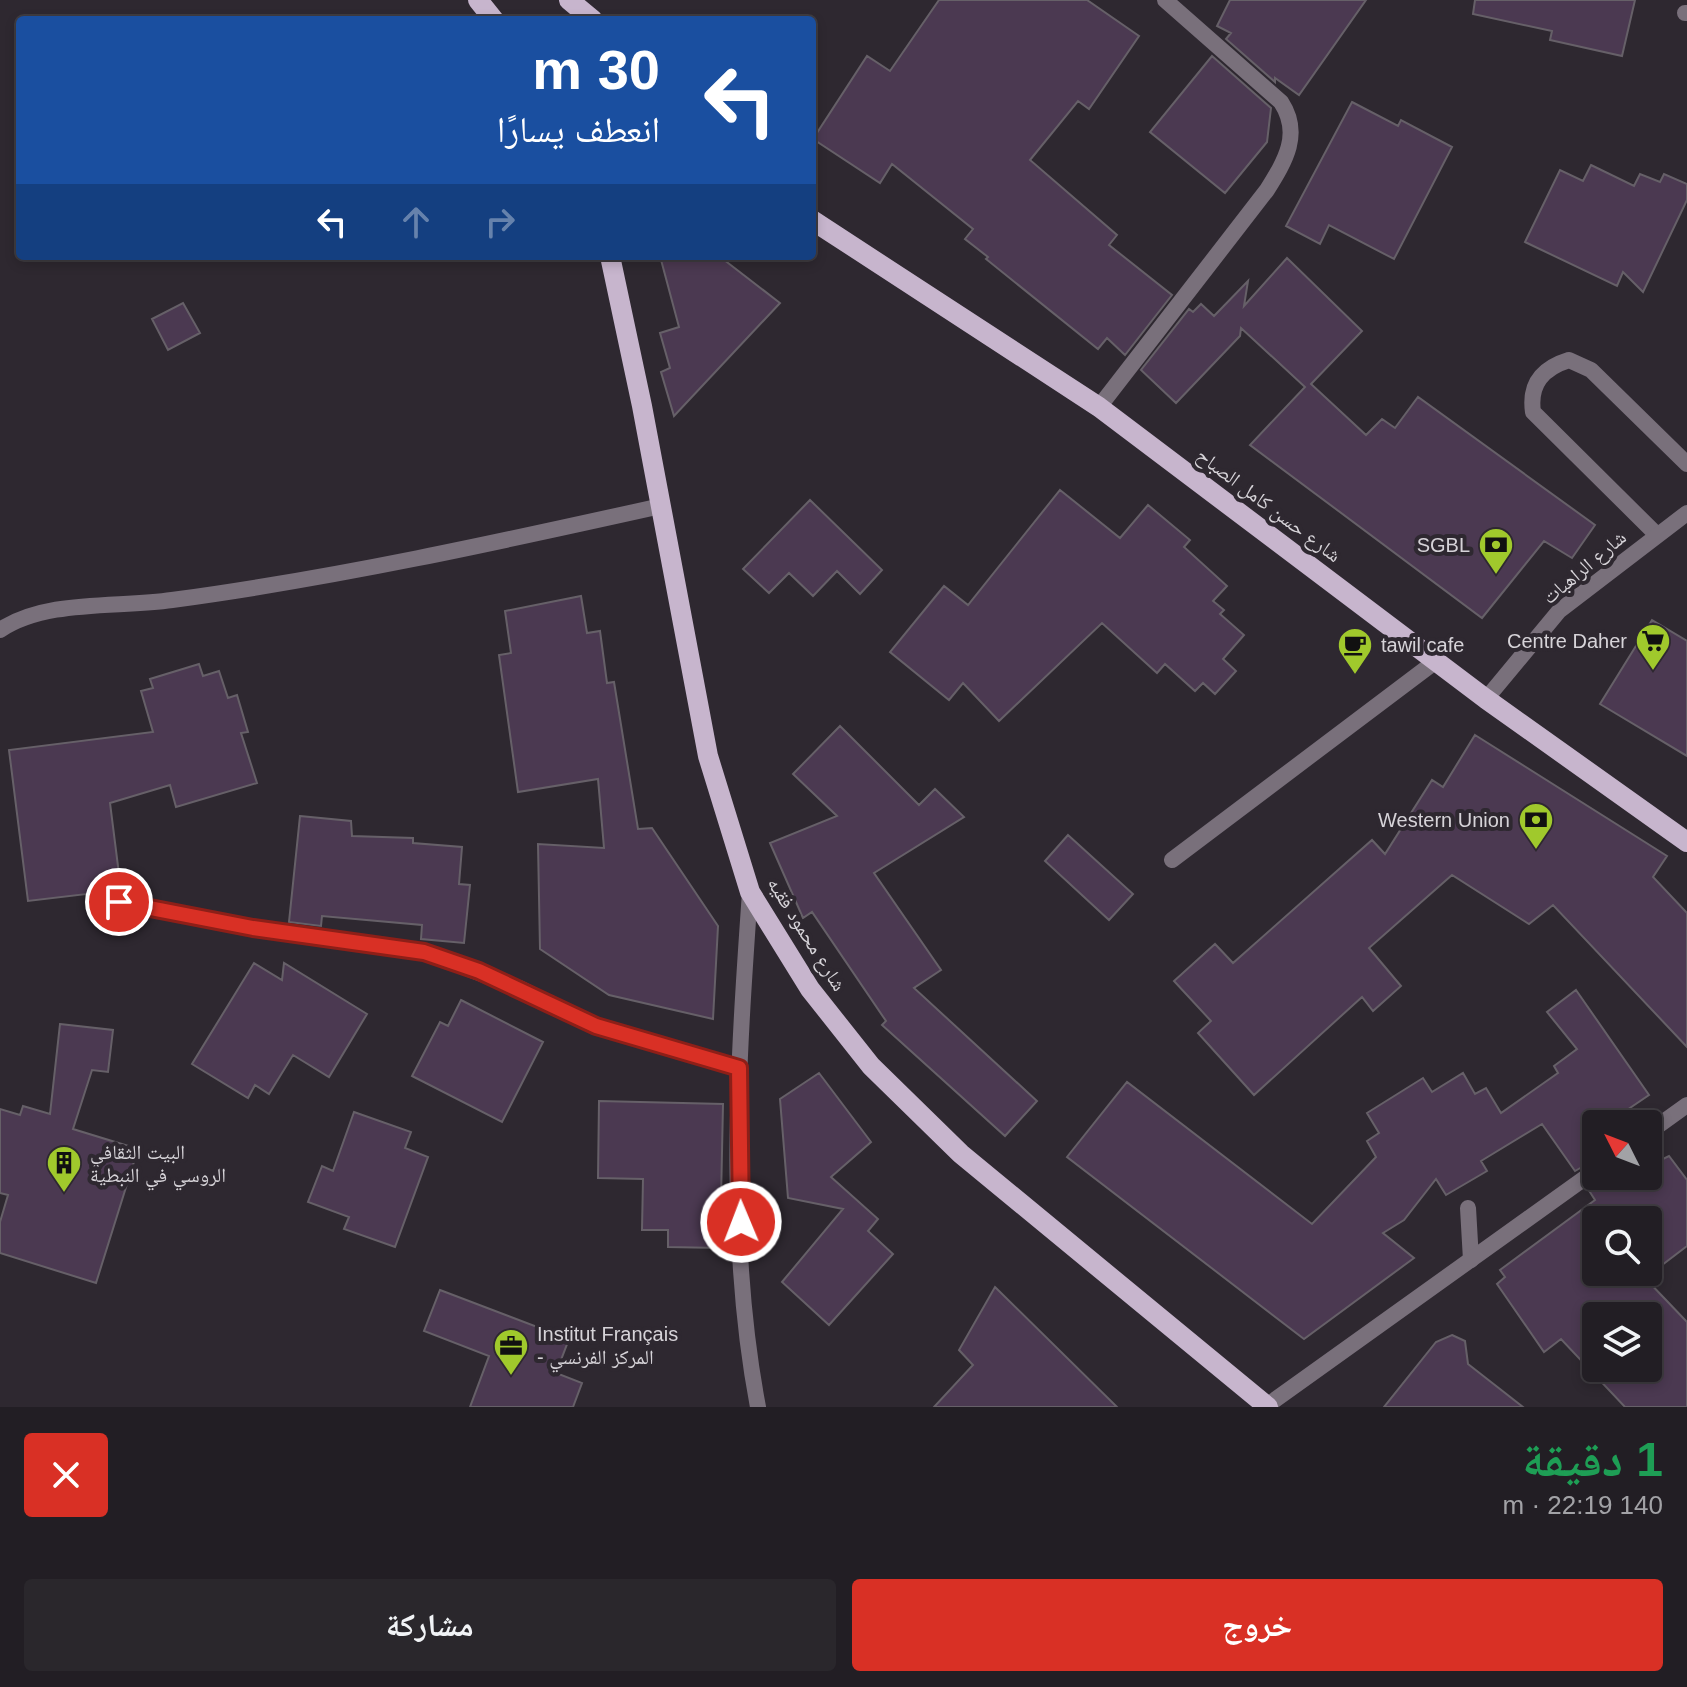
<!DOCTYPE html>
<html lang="ar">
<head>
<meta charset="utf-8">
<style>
	body { margin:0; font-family:Helvetica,"Noto Naskh Arabic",sans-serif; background:#2a272c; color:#f1f3f6; direction:rtl; height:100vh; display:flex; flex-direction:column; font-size:30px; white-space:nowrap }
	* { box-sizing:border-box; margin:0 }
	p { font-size:26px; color:#a2a2a6 }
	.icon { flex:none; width:44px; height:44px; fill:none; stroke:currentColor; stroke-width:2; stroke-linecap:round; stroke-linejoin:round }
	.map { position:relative; height:1407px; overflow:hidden; direction:ltr }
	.side { display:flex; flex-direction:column; background:#221e24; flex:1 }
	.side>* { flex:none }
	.guide { position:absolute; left:16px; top:16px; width:800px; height:244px; border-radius:8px; box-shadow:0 4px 12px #0003,0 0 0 2px #3f3c41; direction:rtl; background:#1a4fa0; color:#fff; overflow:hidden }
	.needle { width:52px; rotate:312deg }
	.fabs { position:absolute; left:1582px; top:1110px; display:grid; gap:16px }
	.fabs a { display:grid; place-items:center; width:80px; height:80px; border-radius:8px; background:#221e24; box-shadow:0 4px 12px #0003,0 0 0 2px #3f3c41; font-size:40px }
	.pin { position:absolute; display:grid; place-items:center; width:68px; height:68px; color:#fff; margin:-34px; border:4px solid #fff; border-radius:50%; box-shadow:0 2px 8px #0007 }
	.me { position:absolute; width:88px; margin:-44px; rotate:359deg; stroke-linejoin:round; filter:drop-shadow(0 0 6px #0008) }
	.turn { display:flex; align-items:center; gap:28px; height:168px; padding:0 24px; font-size:36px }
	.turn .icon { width:104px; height:104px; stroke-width:2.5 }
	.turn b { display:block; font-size:56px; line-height:68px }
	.lanes { display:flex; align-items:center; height:76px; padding:0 24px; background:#0003; justify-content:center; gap:40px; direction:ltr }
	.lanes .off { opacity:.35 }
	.round { display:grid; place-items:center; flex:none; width:84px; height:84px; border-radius:8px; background:#2a272c }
	.head { display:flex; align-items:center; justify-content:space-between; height:136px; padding:0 24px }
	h1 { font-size:48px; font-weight:800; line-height:60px; color:#1e9e55 }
	.button { display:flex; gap:16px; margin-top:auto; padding:16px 24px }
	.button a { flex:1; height:92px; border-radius:8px; background:#d93025; color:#fff; font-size:32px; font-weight:800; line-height:92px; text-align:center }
	.button a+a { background:#2a272c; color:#f1f3f6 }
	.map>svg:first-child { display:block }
	.building { fill:#4b3951; stroke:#666068; stroke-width:2; fill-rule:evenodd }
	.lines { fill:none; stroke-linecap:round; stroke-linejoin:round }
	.service { stroke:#79707b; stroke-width:16 }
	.minor { stroke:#79707b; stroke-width:16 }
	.tertiary { stroke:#79707b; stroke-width:16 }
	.primary { stroke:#c7b5cd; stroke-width:20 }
	.route-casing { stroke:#8d1f18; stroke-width:20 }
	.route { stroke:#d93025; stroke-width:14 }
	.labels { text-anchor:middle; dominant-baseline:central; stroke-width:8; stroke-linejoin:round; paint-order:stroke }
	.street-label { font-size:20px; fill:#d6d3d8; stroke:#2e2830 }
	.poi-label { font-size:20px; fill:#d6d3d8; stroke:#2e2830; text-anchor:end }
</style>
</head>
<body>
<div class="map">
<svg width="1687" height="1407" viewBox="0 0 1687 1407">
	<rect width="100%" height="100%" fill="#2e2830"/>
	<!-- building -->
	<path class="building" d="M939,0h148l52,36 -50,73 -11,-8 -48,59 87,75 -8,10 63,50 -47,60 -18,-17 -9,11 -112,-90 2,-2 -23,-18 8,-10 -81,-65 -12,19 -67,-44 54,-83 23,15z
		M1230,0h136l-67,95 -24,-17v4l-49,-43 5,-6 -14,-7z
		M1475,0h160l-13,56 -72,-16 2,-9 -79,-17z
		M1212,56l59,52 -4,34 -42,51 -75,-61z
		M1352,102l46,24 3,-6 51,27 -58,112 -65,-34 -9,19 -34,-18z
		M1591,165l43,21 6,-12 20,8 4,-8 23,10v16l-44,92 -20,-20 -6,14 -92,-44 35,-72 23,11z
		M660,256h59l61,47 -106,113 -13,-44 9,-4 -10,-35 19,-6z
		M1287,258l75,73 -51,53 55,51 16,-16 13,9 23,-31 177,128 -23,33 -28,-17 -62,77 -232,-173 55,-58 -64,-59 -1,8 -64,67 -35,-33 48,-61 4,3 8,-8 13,12 34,-35 -4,25z
		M183,303l17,30 -32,17 -16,-31z
		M1060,490l60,48 28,-33 42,35 -6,7 43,39 -14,15 11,9 -4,4 24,21 -21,24 13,12 -21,23 -12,-11 -8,8 -30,-27 -8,9 -55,-50 -103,98 -36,-38 -14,17 -59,-48 54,-66 24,19z
		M810,500l72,70 -22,24 -23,-23 -24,25 -24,-23 -20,20 -26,-24z
		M581,596l6,37 13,-2 7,52 7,-1 24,147 14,-1 66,98 -5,93 -104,-24 -69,-46 -2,-105 66,4 -6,-69 -80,13 -19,-137 12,-2 -6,-42z
		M1652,620l35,21v115l-87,-52z
		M199,664l4,12 16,-5 9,27 9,-3 11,37 -7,1 16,50 -81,24 -6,-22 -60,18 11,87 -93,11 -19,-151 144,-18 -12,-41 12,-3 -3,-9z
		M840,726l79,79 16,-16 29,28 -90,56 67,97 -27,18 123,113 -32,35 -123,-111 4,-4 -74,-109 -9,6 -33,-75 67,-27 -44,-42z
		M1475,735l192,121 -14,21 34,36v134l-134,-142 -24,19 -77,-49 -83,73 32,38 -28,25 -11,-14 -108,98 -56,-62 13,-12 -37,-40 41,-37 18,19 139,-123 13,14 47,-74 11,7z
		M300,816l51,5 1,15 61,2v5l49,4 -3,37 11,1 -6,58 -43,-4 1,-14 -100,-9 -1,10 -32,-4z
		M1068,835l65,59 -24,26 -64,-59z
		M254,963l28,17 2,-17 83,51 -38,63 -36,-22 -24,39 -14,-9 -7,13 -56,-34z
		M1576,990l73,105 -22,15 10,14h-41v35l-21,12 -33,-47 -61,37 6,10 -41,24 -10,-16 -32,41 -21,13 31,25 -110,81 -237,-182 60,-75 185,142 64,-67 -9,-16 12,-8 -12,-20 56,-35 9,14 31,-19 12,21 11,-6 15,25 57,-40 -4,-7 23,-17 -30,-37z
		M461,1000l82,42 -41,80 -90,-46 28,-54 8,4z
		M60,1024l53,6 -5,42 -16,-2 -19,59 65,20 -42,134 -96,-30v-31l8,-27 -8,-2v-84l20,6 3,-9 27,8z
		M819,1073l52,69 -40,35 47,42 -10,12 25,23 -64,71 -47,-43 61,-73 -55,-11 -8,-99z
		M599,1101l124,3 -3,144 -52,-1v-17h-26l1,-51 -45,-1z
		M354,1112l57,20 -6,16 23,9 -33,90 -51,-18 5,-12 -41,-15 14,-36 11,5z
		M1651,1143l12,16 6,-3 18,24v66l-42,32 42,44v85h-62l-64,-68 -17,13 -47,-68 8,-7 -5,-7 95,-70 -7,-11 17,-13h43v-32zM1596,1220h52v52h-52zM1596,1316h52v52h-52z
		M995,1287l122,120h-183l39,-42 -14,-15z
		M440,1290l129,49 -13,34 26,10 -9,24h-103l19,-51 -65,-25z
		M1452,1335l13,6 3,23 55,43h-139l52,-65z"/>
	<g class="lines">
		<!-- service -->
		<path class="service" d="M1656,534l-123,-122c-4,-28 10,-44 36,-52l22,10 96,94
			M1172,860l264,-199
			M1468,1208l3,52"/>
		<!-- minor -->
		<path class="minor" d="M1685,13h2
			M1099,407l168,-217c18,-29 35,-56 14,-88l-116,-102
			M0,630c47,-31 117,-22 172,-30 164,-22 327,-58 489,-94
			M1486,699l73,-88 128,-98
			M750,892c-12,170 -24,347 8,515
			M119,902l134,26 171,24 95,36 77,38 143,42"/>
		<!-- tertiary -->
		<path class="tertiary" d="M1648,1133l39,-28
			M1265,1407l331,-237"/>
		<!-- primary -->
		<path class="primary" d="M478,0l16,20
			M569,0l24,20
			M812,220l287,187 387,292 201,143
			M610,256l32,150 66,350 42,136 60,97 61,77 90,88 307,253"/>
	</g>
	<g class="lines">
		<defs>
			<path id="route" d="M119,902l134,26 171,24 55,19 117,55 143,42 2,154"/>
		</defs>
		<!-- route casing -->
		<use href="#route" class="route-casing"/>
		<!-- route -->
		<use href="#route" class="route"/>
	</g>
	<!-- icons -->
	<defs>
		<symbol id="bank-pin" viewBox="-11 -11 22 30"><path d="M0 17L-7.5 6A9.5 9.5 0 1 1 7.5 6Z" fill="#a0c92c" stroke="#2e2830"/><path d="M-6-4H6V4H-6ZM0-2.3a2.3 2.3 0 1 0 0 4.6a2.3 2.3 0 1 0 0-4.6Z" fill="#111"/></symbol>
		<symbol id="supermarket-pin" viewBox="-11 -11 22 30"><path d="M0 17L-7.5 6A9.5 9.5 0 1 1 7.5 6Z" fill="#a0c92c" stroke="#2e2830"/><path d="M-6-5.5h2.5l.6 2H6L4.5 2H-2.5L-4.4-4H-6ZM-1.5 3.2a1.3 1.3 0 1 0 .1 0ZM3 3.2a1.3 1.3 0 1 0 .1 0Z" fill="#111"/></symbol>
		<symbol id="cafe-pin" viewBox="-11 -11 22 30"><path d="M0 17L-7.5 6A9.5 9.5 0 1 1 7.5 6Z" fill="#a0c92c" stroke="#2e2830"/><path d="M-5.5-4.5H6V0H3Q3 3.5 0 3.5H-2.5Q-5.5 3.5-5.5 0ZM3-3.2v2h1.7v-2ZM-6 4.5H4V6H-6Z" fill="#111"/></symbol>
		<symbol id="building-pin" viewBox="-11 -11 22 30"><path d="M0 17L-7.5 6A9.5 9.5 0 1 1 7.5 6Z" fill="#a0c92c" stroke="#2e2830"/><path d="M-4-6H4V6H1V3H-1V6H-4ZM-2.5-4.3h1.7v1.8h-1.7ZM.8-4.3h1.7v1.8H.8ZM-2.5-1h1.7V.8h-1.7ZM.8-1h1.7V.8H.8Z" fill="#111"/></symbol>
		<symbol id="office-pin" viewBox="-11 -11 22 30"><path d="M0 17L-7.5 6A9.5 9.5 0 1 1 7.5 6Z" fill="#a0c92c" stroke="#2e2830"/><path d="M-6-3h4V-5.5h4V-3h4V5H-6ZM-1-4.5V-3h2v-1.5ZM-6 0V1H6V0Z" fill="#111"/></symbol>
	</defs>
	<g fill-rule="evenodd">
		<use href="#bank-pin" x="1476" y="525" width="40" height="54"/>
		<use href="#supermarket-pin" x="1633" y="621" width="40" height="54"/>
		<use href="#cafe-pin" x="1335" y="625" width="40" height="54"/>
		<use href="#bank-pin" x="1516" y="800" width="40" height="54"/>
		<use href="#building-pin" x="44" y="1143" width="40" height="54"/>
		<use href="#office-pin" x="491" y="1326" width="40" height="54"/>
	</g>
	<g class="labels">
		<!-- street labels -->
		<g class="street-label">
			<text transform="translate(1269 505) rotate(37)">شارع حسن كامل الصباح</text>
			<text transform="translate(1584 567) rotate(-40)">شارع الراهبات</text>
			<text transform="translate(807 934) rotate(58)">شارع محمود فقيه</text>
		</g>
		<!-- poi labels -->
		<g class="poi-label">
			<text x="1470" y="545">SGBL</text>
			<text x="1627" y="641">Centre Daher</text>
			<text x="1381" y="645" text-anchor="start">tawil cafe</text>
			<text x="1510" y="820">Western Union</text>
			<text x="90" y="1152" text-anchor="start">البيت الثقافي<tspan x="90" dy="23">الروسي في النبطية</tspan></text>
			<text x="537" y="1334" text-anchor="start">Institut Français<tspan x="537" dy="23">- المركز الفرنسي</tspan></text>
		</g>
	</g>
</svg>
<div class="fabs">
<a><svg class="needle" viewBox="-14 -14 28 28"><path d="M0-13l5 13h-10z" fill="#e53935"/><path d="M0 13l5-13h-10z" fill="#a2a2a6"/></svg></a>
<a><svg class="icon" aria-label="search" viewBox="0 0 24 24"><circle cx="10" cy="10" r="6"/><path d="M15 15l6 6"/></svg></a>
<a><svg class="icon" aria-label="layers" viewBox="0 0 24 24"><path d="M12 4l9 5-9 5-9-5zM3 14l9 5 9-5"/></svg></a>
</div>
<div class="pin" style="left:119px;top:902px;background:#d93025"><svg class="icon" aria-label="arrive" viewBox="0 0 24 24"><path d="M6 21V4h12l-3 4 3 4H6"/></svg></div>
<svg class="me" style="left:741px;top:1222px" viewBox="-20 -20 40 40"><circle r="17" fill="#d93025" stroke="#fff" stroke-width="3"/><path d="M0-11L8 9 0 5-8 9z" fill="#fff"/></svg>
<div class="guide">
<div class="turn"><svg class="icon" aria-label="left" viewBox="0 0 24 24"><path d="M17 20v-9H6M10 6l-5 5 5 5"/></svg><div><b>30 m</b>انعطف يسارًا</div></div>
<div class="lanes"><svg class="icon" aria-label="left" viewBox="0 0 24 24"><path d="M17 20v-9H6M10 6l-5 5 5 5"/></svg><svg class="icon off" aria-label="ahead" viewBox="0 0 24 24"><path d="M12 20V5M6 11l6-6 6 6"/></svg><svg class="icon off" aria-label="right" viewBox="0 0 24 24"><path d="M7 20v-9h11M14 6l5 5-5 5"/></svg></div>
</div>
</div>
<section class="side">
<div class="head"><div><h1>1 دقيقة</h1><p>140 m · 22:19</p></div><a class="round" style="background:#d93025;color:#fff"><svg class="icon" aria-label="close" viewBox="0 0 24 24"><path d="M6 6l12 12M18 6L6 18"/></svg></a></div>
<div class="button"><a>خروج</a><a>مشاركة</a></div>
</section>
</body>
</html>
